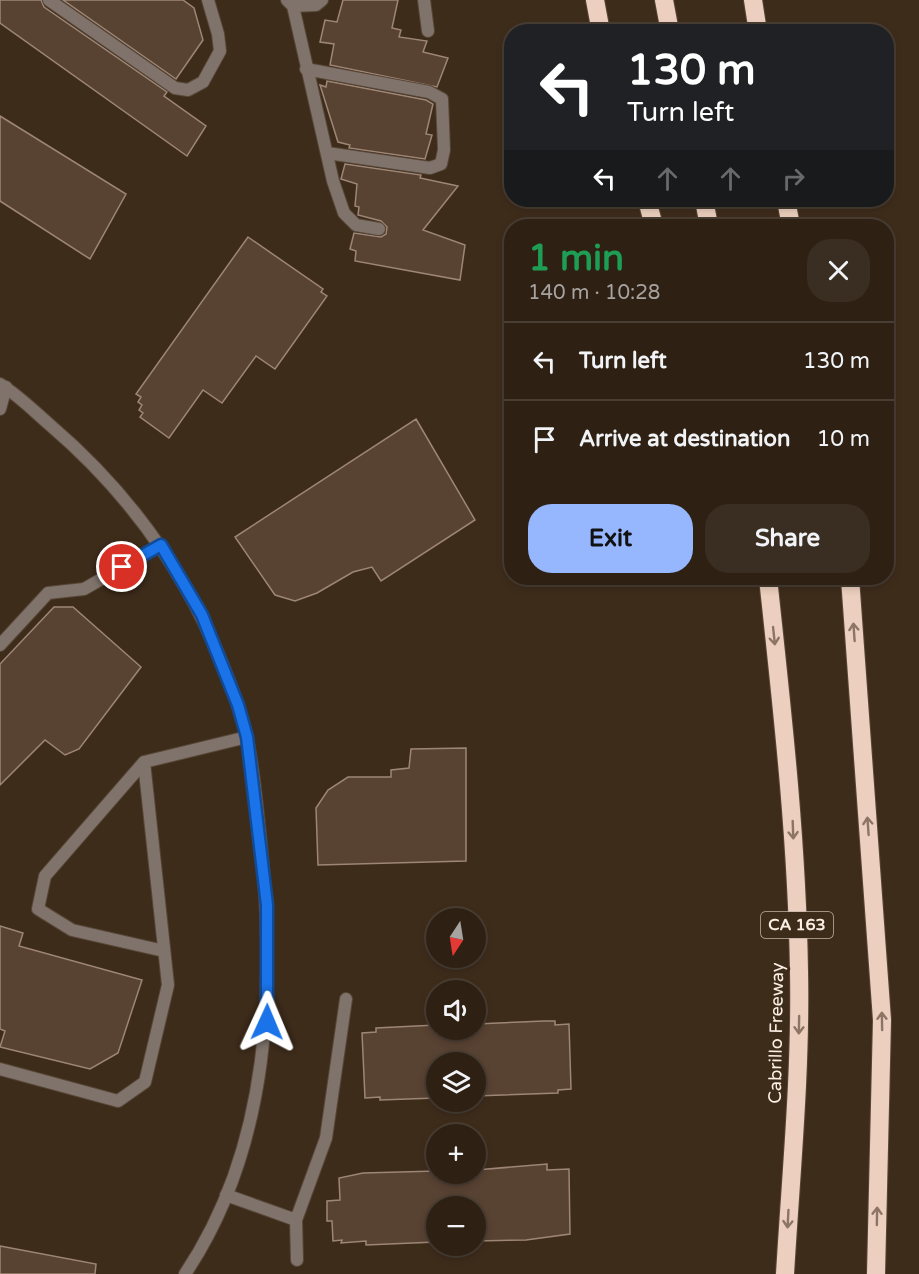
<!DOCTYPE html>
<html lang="en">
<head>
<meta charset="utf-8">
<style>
	body { margin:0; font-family:"Varela Round",sans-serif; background:#3a2e22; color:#f1f3f6; height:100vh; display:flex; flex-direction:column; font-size:22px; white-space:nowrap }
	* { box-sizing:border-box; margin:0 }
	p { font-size:20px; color:#a7a3a0 }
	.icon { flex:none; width:33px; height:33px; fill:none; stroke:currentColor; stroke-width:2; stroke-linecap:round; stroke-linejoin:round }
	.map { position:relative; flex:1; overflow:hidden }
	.sheet { position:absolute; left:504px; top:219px; width:390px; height:366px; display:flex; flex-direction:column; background:#2e2114; border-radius:24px; box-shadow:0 3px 9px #0003,0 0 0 2px #493e34 }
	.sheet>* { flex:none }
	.guide { position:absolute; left:504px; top:24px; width:390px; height:183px; border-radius:24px; box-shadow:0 3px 9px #0003,0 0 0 2px #493e34; background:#202124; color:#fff; overflow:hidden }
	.needle { width:39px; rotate:192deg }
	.controls { position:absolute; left:426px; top:908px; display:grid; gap:12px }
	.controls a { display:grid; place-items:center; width:60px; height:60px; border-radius:50%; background:#2e2114; box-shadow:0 3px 9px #0003,0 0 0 2px #493e34; font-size:30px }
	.pin { position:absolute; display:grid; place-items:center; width:51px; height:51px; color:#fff; margin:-26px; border:3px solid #fff; border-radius:50%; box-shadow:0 2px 6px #0007 }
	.me { position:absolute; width:66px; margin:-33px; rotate:1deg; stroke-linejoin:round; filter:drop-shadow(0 0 4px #0008) }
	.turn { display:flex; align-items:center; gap:21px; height:126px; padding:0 24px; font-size:27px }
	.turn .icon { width:78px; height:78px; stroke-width:2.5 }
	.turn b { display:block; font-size:42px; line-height:51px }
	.lanes { display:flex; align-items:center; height:57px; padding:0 24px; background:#0003; justify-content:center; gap:30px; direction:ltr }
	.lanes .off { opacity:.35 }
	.round { display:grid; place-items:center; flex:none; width:63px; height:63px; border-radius:24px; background:#3a2e22 }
	.overview { display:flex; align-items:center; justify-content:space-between; height:102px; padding:0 24px }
	h1 { font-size:36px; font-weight:700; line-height:45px; color:#1e9e55 }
	.cta { display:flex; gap:12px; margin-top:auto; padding:12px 24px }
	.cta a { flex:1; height:69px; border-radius:24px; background:#96b6fd; color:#111; font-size:24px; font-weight:700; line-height:69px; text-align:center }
	.cta a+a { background:#3a2e22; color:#f1f3f6 }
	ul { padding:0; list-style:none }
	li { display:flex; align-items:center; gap:18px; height:78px; padding:0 24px; border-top:2px solid #493e34 }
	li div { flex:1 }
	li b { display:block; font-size:22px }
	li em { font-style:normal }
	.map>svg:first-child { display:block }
	.building { fill:#584232; stroke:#9e8676; stroke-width:1.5 }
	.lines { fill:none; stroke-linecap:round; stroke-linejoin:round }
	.service-casing { stroke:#584737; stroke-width:14 }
	.tertiary-casing { stroke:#584737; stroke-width:14 }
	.motorway-casing { stroke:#584737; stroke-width:20 }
	.service { stroke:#7f736c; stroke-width:12 }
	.tertiary { stroke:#7f736c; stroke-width:12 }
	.motorway { stroke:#eccfbe; stroke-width:18 }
	.oneway { stroke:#8c7564 }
	.route-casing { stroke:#114b97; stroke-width:15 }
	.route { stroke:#1a73e8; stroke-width:10 }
	.labels { text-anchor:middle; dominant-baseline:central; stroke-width:6; stroke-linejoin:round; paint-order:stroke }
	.shield { fill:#3e2c1b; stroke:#c2b4a8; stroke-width:1.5 }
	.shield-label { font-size:16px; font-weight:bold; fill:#fbefe4 }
	.street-label { font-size:18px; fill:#fbefe4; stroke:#3e2c1b }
</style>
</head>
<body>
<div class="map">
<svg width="919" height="1274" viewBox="0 0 919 1274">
	<rect width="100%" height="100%" fill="#3e2c1b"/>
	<!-- building -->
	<path class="building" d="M0,0h41l3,7 123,85 -3,4 42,30 -19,30 -187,-133z
		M63,0h120l11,8 9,32 -27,39z
		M343,0h55l-6,28 9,2 -2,7 28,4 -4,11 25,6 -11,29 -107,-22 4,-21 -14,-2 5,-22 12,2z
		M327,81l99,19 7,4 -7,30 6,1 -7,24 -76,-11 1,-3 -12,-3 -18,-57 6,2z
		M0,116l126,78 -36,65 -90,-58z
		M345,164l76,11 -1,3 38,8 -35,44 42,15 -5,35 -105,-19 1,-10 -6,-2 4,-16 27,4 5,-3 1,-7 -6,-6 -23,-6 1,-8 -4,-1 2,-22 -16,-5z
		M248,237l75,52 -2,3 6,4 -52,73 -19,-13 -34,47 -19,-13 -34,48 -29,-21 3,-4 -4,-3 3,-5 -4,-3 3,-5 -5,-3z
		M416,419l59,101 -94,61 -9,-14 -19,5 -36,21 -22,8 -20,-6 -40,-58z
		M54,607h19l68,60 -62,82 -14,6 -20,-15 -45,45v-121z
		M466,748v113l-148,4 -2,-57 12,-18 20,-13h43v-7l18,-2 2,-19z
		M0,926l23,7 -4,13 123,34 -24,73 -28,16 -90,-22 5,-16 -5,-2z
		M544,1021h11v4l14,-1 2,65 -13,1v3l-82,3v-34h-40v36l-56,2v-3l-15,1 -3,-65 14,-1v-4l60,-3v4h40v-5z
		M547,1164v6l22,-1 1,65 -44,6 -50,1v-35h-40v36l-70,3v-4l-25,2 1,-3 -9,1 -1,-20h-5v-20l13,-1 -1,-22 24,-5 73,-2v2h40v-3z
		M0,1246l96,18 -1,10h-95z"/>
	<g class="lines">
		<defs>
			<path id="service" d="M49,0l126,88 13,2 15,-8 17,-31 -2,-17 -10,-34
				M287,0l6,6 23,-1 6,-5
				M424,0l4,31
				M293,6l40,175 11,32 12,12 23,4
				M306,69l123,23 13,7 2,51 -3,14 -11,4 -103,-15
				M0,409l6,-22
				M0,645l48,-52 36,-4 77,-44
				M144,762l-99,114 -7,33 34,21 92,21
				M0,1069l118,32 27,-19 23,-97 -24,-223 103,-25
				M226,1195l70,25
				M297,1260l-1,-40 30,-82 20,-139"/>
			<path id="tertiary" d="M0,384c18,11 34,27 50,41 90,77 149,167 187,278 15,42 18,88 23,132 16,149 11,311 -75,439"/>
			<path id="motorway" d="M595,0l6,32
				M664,0l6,32
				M753,0l5,32
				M647,200l7,26
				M704,200l5,26
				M786,200l5,26
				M768,578c14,130 29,261 31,393 2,101 -8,202 -14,303
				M850,578l32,442 -6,254"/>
		</defs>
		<!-- service casing -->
		<use href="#service" class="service-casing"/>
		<!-- tertiary casing -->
		<use href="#tertiary" class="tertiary-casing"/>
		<!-- motorway casing -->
		<use href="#motorway" class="motorway-casing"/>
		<!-- service -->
		<use href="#service" class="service"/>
		<!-- tertiary -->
		<use href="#tertiary" class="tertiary"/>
		<!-- motorway -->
		<use href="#motorway" class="motorway"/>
	</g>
	<!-- one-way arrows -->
	<defs><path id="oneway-shaft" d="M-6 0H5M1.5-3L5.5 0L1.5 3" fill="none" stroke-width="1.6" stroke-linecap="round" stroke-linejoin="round" transform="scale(1.5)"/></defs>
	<g class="oneway">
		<use href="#oneway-shaft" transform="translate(854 632) rotate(-94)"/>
		<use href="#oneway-shaft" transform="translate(774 636) rotate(84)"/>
		<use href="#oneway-shaft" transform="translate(868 826) rotate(-94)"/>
		<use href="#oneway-shaft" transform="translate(793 830) rotate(88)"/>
		<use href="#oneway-shaft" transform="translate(882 1021) rotate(-91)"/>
		<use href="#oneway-shaft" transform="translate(799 1025) rotate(91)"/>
		<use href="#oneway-shaft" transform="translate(877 1216) rotate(-89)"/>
		<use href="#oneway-shaft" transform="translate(788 1219) rotate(93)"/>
	</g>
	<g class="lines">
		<defs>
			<path id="route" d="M122,567l39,-22 41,70 36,90 9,32 20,168v117"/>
		</defs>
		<!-- route casing -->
		<use href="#route" class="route-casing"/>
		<!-- route -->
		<use href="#route" class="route"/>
	</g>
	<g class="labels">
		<!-- shield labels -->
		<rect class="shield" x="761" y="912" width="72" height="26" rx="4.5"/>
		<g class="shield-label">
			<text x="797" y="925">CA 163</text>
		</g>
		<!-- street labels -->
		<g class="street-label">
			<text transform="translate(776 1033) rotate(-89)">Cabrillo Freeway</text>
		</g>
	</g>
</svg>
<div class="controls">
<a><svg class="needle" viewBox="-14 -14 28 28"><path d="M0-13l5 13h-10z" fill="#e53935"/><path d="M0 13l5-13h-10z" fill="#a7a3a0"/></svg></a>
<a><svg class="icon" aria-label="sound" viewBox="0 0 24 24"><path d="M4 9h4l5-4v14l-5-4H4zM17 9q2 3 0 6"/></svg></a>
<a><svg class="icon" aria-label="layers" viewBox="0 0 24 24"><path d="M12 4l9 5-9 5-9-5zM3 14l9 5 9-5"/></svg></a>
<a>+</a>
<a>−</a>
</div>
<div class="pin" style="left:122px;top:567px;background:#d93025"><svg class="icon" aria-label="arrive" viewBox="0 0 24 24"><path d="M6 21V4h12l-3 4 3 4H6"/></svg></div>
<svg class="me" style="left:267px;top:1022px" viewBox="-20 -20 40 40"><path d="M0-17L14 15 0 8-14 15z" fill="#1a73e8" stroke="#fff" stroke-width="4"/></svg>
<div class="guide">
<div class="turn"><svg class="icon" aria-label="left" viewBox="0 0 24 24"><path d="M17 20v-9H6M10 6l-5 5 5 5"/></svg><div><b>130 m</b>Turn left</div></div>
<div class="lanes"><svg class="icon" aria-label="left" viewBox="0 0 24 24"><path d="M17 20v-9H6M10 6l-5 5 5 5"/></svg><svg class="icon off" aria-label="ahead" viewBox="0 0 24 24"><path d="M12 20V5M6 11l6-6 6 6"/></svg><svg class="icon off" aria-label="ahead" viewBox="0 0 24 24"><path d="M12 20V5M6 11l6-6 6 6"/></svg><svg class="icon off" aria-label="right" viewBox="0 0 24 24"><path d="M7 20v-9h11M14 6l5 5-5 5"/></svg></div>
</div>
<section class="sheet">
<div class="overview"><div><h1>1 min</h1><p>140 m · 10:28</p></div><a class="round"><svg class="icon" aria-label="close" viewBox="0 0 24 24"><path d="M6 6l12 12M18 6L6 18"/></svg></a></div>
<ul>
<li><svg class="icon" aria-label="left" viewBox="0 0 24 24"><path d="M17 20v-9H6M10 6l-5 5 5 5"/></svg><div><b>Turn left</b></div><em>130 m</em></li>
<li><svg class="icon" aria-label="arrive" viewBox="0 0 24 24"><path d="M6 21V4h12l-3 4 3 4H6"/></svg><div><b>Arrive at destination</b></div><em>10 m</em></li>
</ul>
<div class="cta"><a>Exit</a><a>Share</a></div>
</section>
</div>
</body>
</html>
